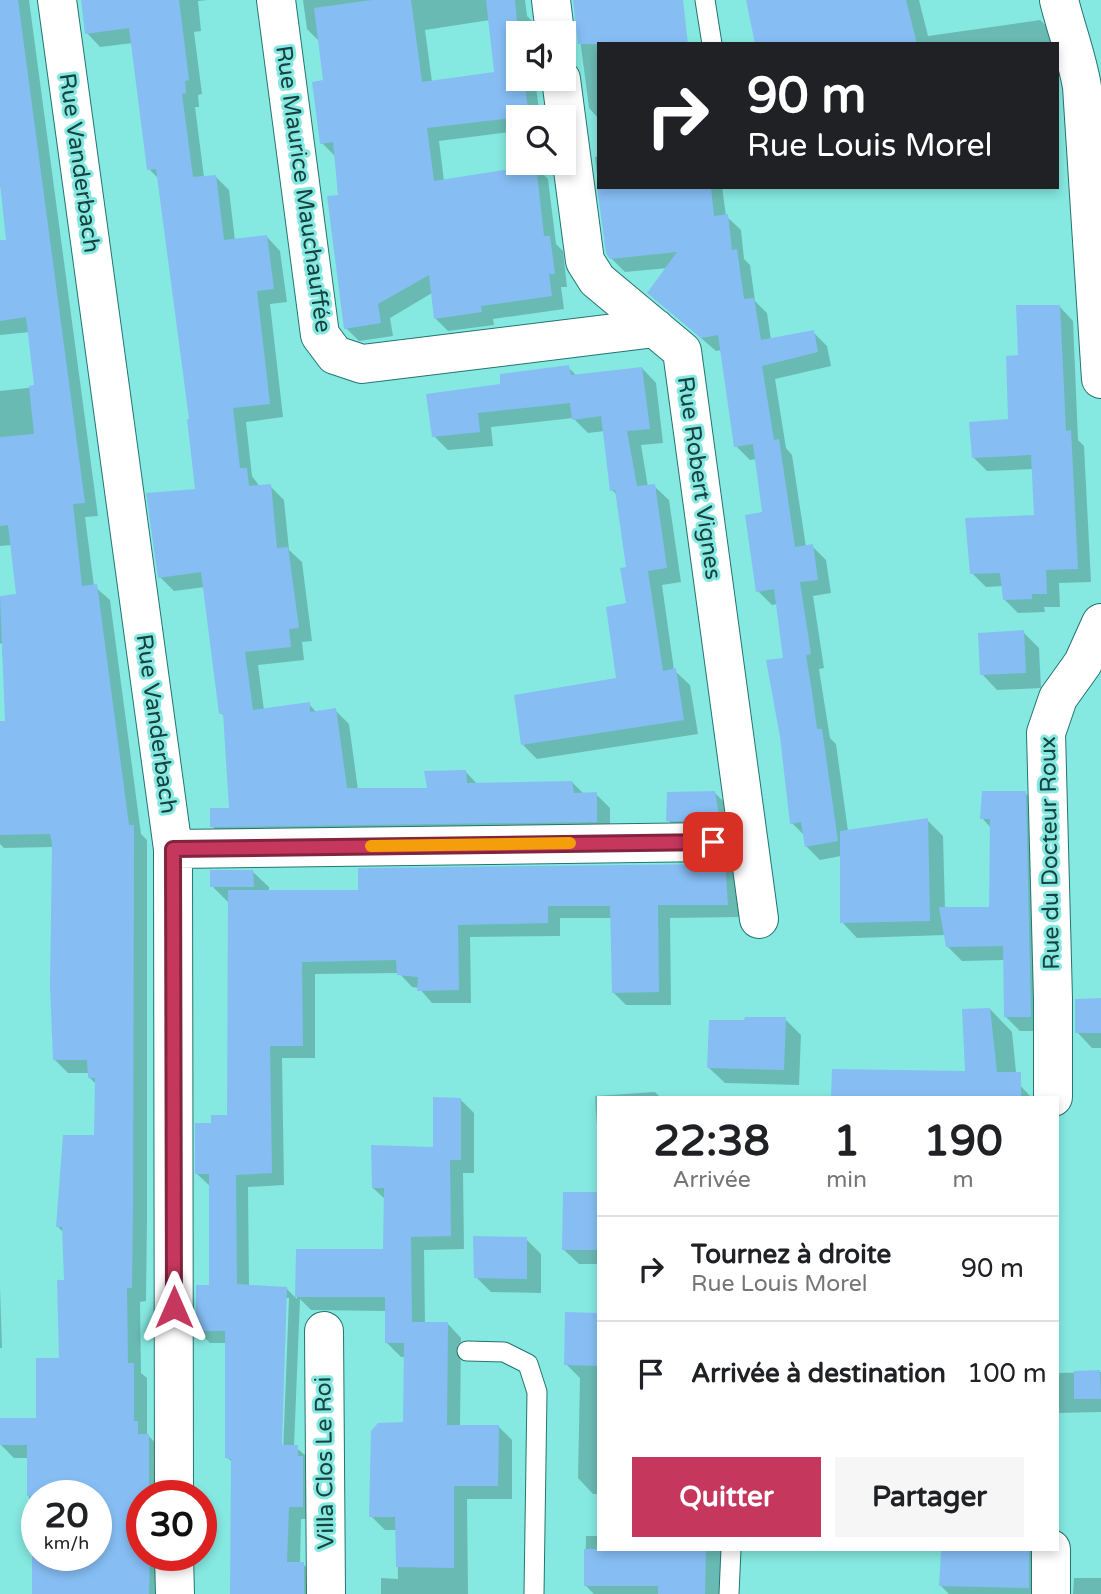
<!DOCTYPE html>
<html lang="fr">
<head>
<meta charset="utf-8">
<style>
	body { margin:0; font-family:"Varela Round",sans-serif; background:#f6f6f6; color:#202124; height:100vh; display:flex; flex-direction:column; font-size:26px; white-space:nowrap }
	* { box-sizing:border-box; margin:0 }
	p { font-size:23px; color:#757577 }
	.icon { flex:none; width:38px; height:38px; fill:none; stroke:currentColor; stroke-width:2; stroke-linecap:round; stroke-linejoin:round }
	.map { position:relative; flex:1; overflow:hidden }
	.drawer { position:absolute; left:597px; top:1096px; width:462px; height:455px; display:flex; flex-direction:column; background:#fff; border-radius:0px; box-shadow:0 4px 10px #0003 }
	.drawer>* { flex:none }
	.banner { position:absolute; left:597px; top:42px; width:462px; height:147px; border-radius:0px; box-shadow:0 4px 10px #0003; background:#202124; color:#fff; overflow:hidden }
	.buttons { position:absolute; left:506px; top:21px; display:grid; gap:14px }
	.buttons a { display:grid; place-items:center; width:70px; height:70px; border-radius:0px; background:#fff; box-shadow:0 4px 10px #0003; font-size:35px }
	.speed { position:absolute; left:21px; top:1480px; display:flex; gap:14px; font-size:35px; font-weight:700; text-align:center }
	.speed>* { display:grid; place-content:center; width:91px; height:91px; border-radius:50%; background:#fff; box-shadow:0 4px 10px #0003; line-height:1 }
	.speed small { font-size:18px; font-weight:400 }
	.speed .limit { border:10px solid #d22; background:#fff; color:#111 }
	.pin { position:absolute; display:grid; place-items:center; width:60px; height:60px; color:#fff; margin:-30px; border-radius:14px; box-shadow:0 4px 10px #0006 }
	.me { position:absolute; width:77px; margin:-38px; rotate:0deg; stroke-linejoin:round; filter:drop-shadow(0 0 5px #0008) }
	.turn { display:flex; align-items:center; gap:24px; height:147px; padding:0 35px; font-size:32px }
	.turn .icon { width:91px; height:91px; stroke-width:2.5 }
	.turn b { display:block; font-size:49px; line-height:60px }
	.eta { display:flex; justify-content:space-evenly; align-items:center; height:119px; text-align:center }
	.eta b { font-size:42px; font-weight:800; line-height:49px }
	.primary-button { display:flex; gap:14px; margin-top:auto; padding:14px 35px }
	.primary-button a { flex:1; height:80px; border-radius:0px; background:#c6375e; color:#fff; font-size:28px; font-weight:800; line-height:80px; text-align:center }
	.primary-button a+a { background:#f6f6f6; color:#202124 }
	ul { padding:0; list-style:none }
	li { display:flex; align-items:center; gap:21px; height:105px; padding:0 35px; border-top:2px solid #e0e0e0 }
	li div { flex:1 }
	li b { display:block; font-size:26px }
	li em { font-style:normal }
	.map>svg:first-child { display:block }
	.shadow { fill:#0003; fill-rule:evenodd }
	.building { fill:#86bef4 }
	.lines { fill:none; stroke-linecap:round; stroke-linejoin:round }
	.service-casing { stroke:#24746f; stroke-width:21 }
	.minor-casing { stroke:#24746f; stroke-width:40 }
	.service { stroke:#fff; stroke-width:19 }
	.minor { stroke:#fff; stroke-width:38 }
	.route-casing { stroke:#81243d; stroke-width:18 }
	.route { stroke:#c6375e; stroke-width:12 }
	.slow { stroke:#f59e0b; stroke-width:12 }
	.labels { text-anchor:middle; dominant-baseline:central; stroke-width:6; stroke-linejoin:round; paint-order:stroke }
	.street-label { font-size:23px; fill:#17423f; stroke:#85e9e1 }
</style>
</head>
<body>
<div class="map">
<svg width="1101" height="1594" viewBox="0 0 1101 1594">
	<rect width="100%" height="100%" fill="#85e9e1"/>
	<!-- shadow -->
	<path class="shadow" d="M0,0h29l69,516 -13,1 9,69 16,14 31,234 6,6v381l-1,80 -6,1 1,71 6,5v56l15,16v46h-20v60h20v38h-128l1,-72 -6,-6v-58h-15l-14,-14 38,-24 22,-60 6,-78 -2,-49 -6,-6 38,-90v-53l-7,-7v-4h-21l-14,-14 -1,-212 -49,1 -4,-4v-122h7l-5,-79 -2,1v-47l18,-2 -6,-50 -12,1v-155l36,-4 -6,-55 -30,3v-93l8,-1 -8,-58zM37,1496h59v60h-59z
		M82,0h126l-10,1 3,30 -7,1 8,62 -4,1 1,12h-4l9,70 11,-1 14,14 6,51 32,-4 13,14 7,51 -17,2 13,113 -37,5 6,54 8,11 10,-1 14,14 5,50 13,12 10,79 -10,1 2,18 -46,5 6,45 45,-6 8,9 18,-3 14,14 9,66h71l37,-18 12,13 94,-3 12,12h12l14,14v27l-384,5 -14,-14 19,-16 -6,-93 -4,-4 -16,-126 -31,4 -14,-14 37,-86 -6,-71 -31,-240 -11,-11 -16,-126 -33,4 -13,-14z
		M303,0h222l2,16 6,6 1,11h-16v46h17l5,38h-22v14l-79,10 5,40 91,-15 13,13 8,65 7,7 4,36h-6l3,22 -71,10 1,6 -46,6 -13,-13 -3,-25 -42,25 3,18 -34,5 -13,-13 -10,-171 -14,-14 3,-61 -5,-40 -13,-13zM490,20l6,53 -64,9 -7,-52z
		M575,0h97l-74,44v74l-9,-10z
		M747,0h172l9,36 112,-16 19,18 3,25 -5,1v-20h-202z
		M598,156v27l-3,-26z
		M599,187h123l4,29 15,14 3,29 6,6 5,36 12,12 4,27 42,-8 14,14 4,20 -56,13 11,69 6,7 14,92 6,-1 14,14 5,33 -18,3 11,72 -5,1 6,38 5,31 6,6 12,87 79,-11 16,16 2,73h45l1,-81 -9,-10 43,-25 15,14 5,224h-25l-15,-15v-56l-43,1 -15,-15 -2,-11 -88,3 -15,-16 -1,-66 -21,4 -14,-14 -1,-10 -13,-13 -7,-164 -7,-55 -6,1 -14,-14 6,-78 -7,-54 -7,1 -14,-14 -14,-96 -6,1 -67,-58 19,-25 -43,4 -14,-14z
		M1060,307l13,14 5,119 6,6 7,136 -32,1 1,24h-16l1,5 -27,1 -13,-13 -2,-14 -17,1 -14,-14 64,-56 -3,-48 -46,2 -14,-14 37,-36 10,-64z
		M568,367l9,9 65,-8 14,15 7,60 -22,2 7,42 6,-1 15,14 12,82 -19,3 12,85 16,15 8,49 -161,25 -14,-14 95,-65 10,-75v-36l-10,-73 -6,-6 -7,-59 -17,2 -15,-15 -82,9 2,19 -45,4 -14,-14 68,-51z
		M1023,632l16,16 2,40 -44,2 -15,-16z
		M715,793l14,14 4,28 -51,-1 -14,-14z
		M725,862l13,13 2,42 -70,1 1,87h-45l-13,-13 -1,-74h-52v18l-90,1 1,66h-39l-13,-15 -7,-1 -13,-14 -84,1v84h-33l2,127 -36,2 1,99 38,3 10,10 1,-48h87l1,-51 -13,-12 62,-39 25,-50 14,14v60h-11l1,76 -40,1 1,74h23l13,14 -1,89 38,-1 14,14v59h-45l1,95h-87v-16l17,1 -1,-49h-12l-14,-14 34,-92v-67h-4l-14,-14v-32l-76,-1 -11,-11 -6,147 16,13 6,60h-15l-1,45h3l13,13v17h-84l1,-131 -6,-6v-114h-17l-13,-13 13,-44 1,-99 -14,-13 16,-49 16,-8 -1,-215 -16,-16 41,-14 16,15v4h91l354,-25zM285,1298h4l-6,155h-3z
		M1101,1000v48h-9l-15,-16z
		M990,1009l22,23 5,50 14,15h-198l1,-26 133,2z
		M785,1019l16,16 -2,50 -74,-2 -16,-15z
		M655,1092l5,5h-62v45l-3,-46z
		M565,1194h33v70h-19l-16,-15z
		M526,1239l15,15v39l-50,-1 -15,-15z
		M0,1287l2,61h-2z
		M567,1314h31v180h-5l-15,-16 2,-100 -14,-14z
		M1101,1372v40l-44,1v-40z
		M586,1536h12v13h123l6,45h-133l-9,-9z
		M958,1549h88l-3,45h-94l-8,-8z
		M1074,1578h27v16h-28z"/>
	<!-- building -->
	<path class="building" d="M0,0h18l67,503 -12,1 9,82 15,-2 32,241h5l-1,381 -1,82h-5l1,75h6v58h4v13h11v62h-7v60h8l-1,38h-117v-38h64v-60h-69v-51h-27v-27h36v-60h23l-2,-78h7l-2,-53h-6l7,-92h31l1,-57h-7l-1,-18h-34l-3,-74 2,-142 -2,-10 -50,1v-114h5l-5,-125 16,-2 -8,-69 -8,1v-89l34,-3 -5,-48 5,-1 -8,-68 -26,4v-81h6l-6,-57z
		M81,0h98l10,80 -4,1 1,12 -4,1 11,83 23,-2 8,65 43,-5 7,54 -17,2 13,113 -37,4 7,60h7l2,18 22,-2 6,64 11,-1 11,81 -10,1 2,18 -46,5 8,58 57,-8v10l26,-4 11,80h80l-3,-17 42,-1 1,13 105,-2 2,12 23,-1v30l-387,5v-19h19l-6,-95 -4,1 -18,-142 -43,6 -12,-85 49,-4 -8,-70h2l-33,-250 -9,1 -18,-142 -44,6z
		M372,0h39l11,82 72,-10 -8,-72h29l3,33v46h6l5,37 -102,12 7,53 102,-16 8,71h6l5,38h-6l3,22 -71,10 1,6 -48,7 -5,-44 -51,29 3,19 -37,6 -17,-133 11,-1 -5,-53 -13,2 -8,-62 11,-2 -9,-72z
		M573,0h110l5,44h-110z
		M746,0h160l11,44h-162z
		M597,187h114l3,29 14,-2 4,36 5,-1 7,50 10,-1 7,42 53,-10 4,22 -56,14 12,74 5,-1 16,108 18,-3 5,36 -18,2 11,72 -5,1 6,37 5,37h5l16,112 -33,6 -4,-25 -11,2 -10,-87 -14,-77 17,-2 -9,-69 -18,3 -11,-77 17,-3 -9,-68 -19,3 -16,-112 -17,3 -54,-45 30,-41 -67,7 -4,-6z
		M1016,305h44l6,126 5,-1 7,139 -32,1 1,24h-15v5l-29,1 -3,-27 -30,1 -5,-56 69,-3 -3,-60 -59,3 -3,-36 39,-3 -2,-63 12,-1z
		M569,365l2,10 71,-8 8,62 -23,2 10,55 18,-2 12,84 -19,3 15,100 13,-3 8,52 -163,25 -7,-50 102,-17 -10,-71 20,-4 -6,-35 6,-1 -11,-77 -5,1 -9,-75 -29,4 -2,-17 -92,10 2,19 -48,5 -6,-43 74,-10v-10z
		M1024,630l2,43 -46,2 -2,-42z
		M715,791l5,31 -54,-1 1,-29z
		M982,791h44l5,226h-27l-1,-71 -57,1 -7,-40h50l1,-88h-10z
		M928,818l2,103 -90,2v-92z
		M725,860l3,45h-70l1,87 -47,1 -2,-87h-62v17l-90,2 1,65 -42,1 1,-14 -21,-2 -1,-15 -94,2 1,84h-33l2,127 -36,2 1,109 50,3 -5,158h16v11h5v51h-14l-2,55h17v32h-74l1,-135 -6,-1v-127h-29v-46h13v-111h-14v-51h16v-8h16l1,-225h130v-22l355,-4z
		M210,870h43l1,17h-44z
		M1101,998v35h-26v-34z
		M990,1008l7,64h24v25h-190l1,-28 133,2 -3,-62z
		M745,1017h41l-2,53 -77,-2 2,-48h35z
		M433,1097l28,1v62h-11l1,76 -40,1 1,85h36l-1,103h52l-1,61h-44v82l-58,-1 -1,-50h-26l2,-86 7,-8 25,-1 1,-79h-19v-46h-90l1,-48h87l1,-61h-12l-1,-43 62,2z
		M563,1192h35v58h-36z
		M473,1236l54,1v42l-53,-1z
		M565,1312l33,1v53l-34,-1z
		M1100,1370l1,29h-27v-28z
		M584,1549h122l-1,45h-47v-8h-74z
		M993,1549h36v39l-90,-2 2,-35h52z"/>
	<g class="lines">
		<defs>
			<path id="service" d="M705,0l7,44
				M467,1351l37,1 24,12 9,28 -3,202
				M729,1594l2,-45"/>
			<path id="minor" d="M57,0l116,849 1,647
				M276,0l44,335 15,20 27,9 293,-36
				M551,0l4,33
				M1059,0c7,29 18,57 23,87l19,292
				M561,79l24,182 12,19 85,71 77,568
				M173,849l540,-7
				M1053,1097v-98l-7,-266 12,-35 25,-35 18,-40
				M324,1331l2,263
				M174,1556l1,38
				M1051,1594v-45"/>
		</defs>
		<!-- service casing -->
		<use href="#service" class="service-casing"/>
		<!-- minor casing -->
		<use href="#minor" class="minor-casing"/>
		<!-- service -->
		<use href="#service" class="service"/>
		<!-- minor -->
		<use href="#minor" class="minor"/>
	</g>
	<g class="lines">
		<defs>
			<path id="route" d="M174,1307l-1,-458 540,-7"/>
		</defs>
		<!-- route casing -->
		<use href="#route" class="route-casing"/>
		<!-- route -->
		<use href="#route" class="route"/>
		<!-- slow -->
		<path class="slow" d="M371,846l199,-3"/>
	</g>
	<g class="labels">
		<!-- street labels -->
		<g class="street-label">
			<text transform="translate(79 163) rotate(82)">Rue Vanderbach</text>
			<text transform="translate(303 189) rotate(82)">Rue Maurice Mauchauffée</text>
			<text transform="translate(699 478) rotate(82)">Rue Robert Vignes</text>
			<text transform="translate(156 724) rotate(82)">Rue Vanderbach</text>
			<text transform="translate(1050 853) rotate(-91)">Rue du Docteur Roux</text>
			<text transform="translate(325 1463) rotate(-91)">Villa Clos Le Roi</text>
		</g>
	</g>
</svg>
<div class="buttons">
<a><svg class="icon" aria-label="sound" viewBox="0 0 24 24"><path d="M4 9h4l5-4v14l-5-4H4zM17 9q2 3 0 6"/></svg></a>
<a><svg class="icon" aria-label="search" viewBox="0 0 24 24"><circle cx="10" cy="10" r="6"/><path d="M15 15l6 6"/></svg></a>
</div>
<div class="speed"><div>20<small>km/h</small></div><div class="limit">30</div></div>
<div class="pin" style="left:713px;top:842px;background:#d93025"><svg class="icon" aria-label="arrive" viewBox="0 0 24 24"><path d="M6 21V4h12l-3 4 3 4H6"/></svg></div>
<svg class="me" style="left:174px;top:1307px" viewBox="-20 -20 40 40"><path d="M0-17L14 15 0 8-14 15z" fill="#c6375e" stroke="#fff" stroke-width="4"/></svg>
<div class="banner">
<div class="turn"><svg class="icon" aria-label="right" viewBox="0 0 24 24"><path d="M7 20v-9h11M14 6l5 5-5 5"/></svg><div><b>90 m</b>Rue Louis Morel</div></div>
</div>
<section class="drawer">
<div class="eta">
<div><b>22:38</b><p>Arrivée</p></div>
<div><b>1</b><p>min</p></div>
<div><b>190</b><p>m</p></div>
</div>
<ul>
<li><svg class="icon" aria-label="right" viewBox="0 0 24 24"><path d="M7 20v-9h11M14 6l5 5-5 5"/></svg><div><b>Tournez à droite</b><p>Rue Louis Morel</p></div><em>90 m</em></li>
<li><svg class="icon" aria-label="arrive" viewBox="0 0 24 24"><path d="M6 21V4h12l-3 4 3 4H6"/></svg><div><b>Arrivée à destination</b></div><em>100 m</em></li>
</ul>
<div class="primary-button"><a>Quitter</a><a>Partager</a></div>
</section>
</div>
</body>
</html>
